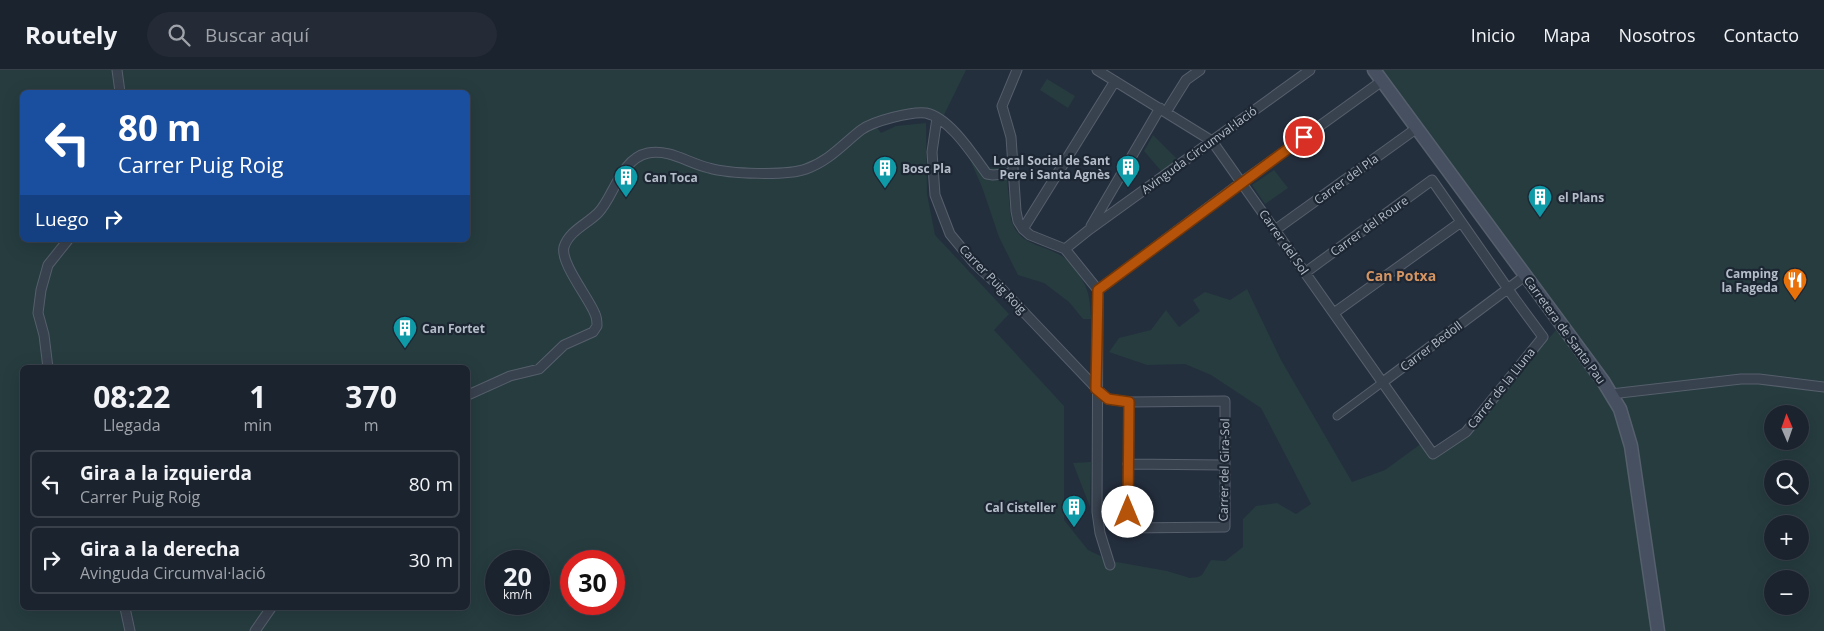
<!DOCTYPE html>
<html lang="es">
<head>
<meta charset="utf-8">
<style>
	body { margin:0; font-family:"Open Sans",sans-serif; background:#242b36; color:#f1f3f6; height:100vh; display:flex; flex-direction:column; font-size:19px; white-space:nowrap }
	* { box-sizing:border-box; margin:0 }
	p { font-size:16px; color:#a0a4aa }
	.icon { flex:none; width:28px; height:28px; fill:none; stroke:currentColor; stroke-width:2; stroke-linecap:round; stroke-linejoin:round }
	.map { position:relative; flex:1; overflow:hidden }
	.sheet { position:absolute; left:20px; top:295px; width:450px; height:245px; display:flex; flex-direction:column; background:#1b232e; border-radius:8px; box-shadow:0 5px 20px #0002,0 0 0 1px #39404a }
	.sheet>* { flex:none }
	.top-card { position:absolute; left:20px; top:20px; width:450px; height:152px; border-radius:8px; box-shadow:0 5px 20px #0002,0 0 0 1px #39404a; background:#1a4fa0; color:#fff; overflow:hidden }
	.needle { width:32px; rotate:358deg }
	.fabs { position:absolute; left:1764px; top:335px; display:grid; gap:10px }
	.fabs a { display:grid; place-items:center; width:45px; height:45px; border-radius:50%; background:#1b232e; box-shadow:0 5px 20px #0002,0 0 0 1px #39404a; font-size:25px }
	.speed { position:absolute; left:485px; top:480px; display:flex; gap:10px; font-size:25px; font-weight:700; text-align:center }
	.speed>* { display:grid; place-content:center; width:65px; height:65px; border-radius:50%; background:#1b232e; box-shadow:0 5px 20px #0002,0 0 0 1px #39404a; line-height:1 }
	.speed small { font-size:12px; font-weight:400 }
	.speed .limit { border:8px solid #d22; background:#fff; color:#111 }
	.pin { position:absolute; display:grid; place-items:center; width:42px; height:42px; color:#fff; margin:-21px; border:2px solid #fff; border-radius:50%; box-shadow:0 1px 5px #0007 }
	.me { position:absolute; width:55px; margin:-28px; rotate:0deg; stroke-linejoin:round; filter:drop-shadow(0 0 4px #0008) }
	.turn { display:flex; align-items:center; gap:18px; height:105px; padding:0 15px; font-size:22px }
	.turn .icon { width:65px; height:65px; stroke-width:2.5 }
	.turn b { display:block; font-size:35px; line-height:42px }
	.then { display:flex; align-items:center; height:48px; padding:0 15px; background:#0003; gap:10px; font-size:19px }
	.eta { display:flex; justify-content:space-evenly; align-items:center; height:85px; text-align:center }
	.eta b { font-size:30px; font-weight:700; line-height:35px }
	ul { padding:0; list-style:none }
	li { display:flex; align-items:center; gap:15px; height:68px; margin:0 10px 8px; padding:0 5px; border:2px solid #39404a; border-radius:8px }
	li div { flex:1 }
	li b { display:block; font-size:19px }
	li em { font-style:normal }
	header { display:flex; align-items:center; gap:30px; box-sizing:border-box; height:70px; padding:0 25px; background:#1b232e; border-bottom:1px solid #39404a }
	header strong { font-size:24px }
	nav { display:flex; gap:28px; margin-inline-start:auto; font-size:18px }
	.search { width:350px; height:45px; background:#242b36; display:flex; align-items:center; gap:12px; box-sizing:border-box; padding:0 18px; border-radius:28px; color:#a0a4aa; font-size:19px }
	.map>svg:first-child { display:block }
	.green { fill:#263c3f; fill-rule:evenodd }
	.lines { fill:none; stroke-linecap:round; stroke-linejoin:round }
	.pedestrian-casing { stroke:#565f6c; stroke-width:9 }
	.minor-casing { stroke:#565f6c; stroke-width:11 }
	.secondary-casing { stroke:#565f6c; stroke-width:15 }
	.pedestrian { stroke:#38414e; stroke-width:7 }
	.minor { stroke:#38414e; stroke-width:9 }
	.secondary { stroke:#465061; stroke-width:12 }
	.route-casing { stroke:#753606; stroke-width:12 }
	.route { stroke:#b45309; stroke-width:9 }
	.labels { text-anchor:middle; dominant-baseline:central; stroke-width:4.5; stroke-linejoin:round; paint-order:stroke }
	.street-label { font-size:12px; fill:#b4bcc9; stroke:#1d2633 }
	.poi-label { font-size:12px; font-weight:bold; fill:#b4bcc9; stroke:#1d2633; text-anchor:start }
	.neighbourhood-label { font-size:14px; font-weight:bold; fill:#d59563; stroke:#1d2633 }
</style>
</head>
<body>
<header>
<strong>Routely</strong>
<div class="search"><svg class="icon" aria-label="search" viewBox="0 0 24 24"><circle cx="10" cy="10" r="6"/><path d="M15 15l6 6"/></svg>Buscar aquí</div>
<nav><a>Inicio</a><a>Mapa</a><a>Nosotros</a><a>Contacto</a></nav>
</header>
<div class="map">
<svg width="1824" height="561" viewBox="0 0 1824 561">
	<rect width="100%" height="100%" fill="#242f3e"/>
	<!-- green -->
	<path class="green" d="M0,0h966l-23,47 44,50 11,1 6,-3 3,-9 -1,14 5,49c8,29 34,24 55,40 4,3 7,8 10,12 13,17 14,26 15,48h-8l-14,-17 -25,-19 -26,-8 -19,-38 -17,-50 -18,-41 -5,-8 -30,-22 -11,-1 -42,11 5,7 15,-7 30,-3 1,71 8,41 74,79 -15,16 70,76v114l24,30 23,11 56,10 23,7 8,-1 4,-2 9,-15 14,1 18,-14v-28l13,-13 21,-3 19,11 15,-10 -50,-96 -50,-33 -26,-11 -38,1 -38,-13 10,-14 32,-8 15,-20 13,17 21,-16 -7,-11 12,-8 25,8 17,-11 34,71 71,122 33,-12 37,-27 7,11 27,-10 9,-6 96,-114 -187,-254h450v561h-1824zM22,22h446v148h-446zM22,298h446v240h-446zM1772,344h28v27h-28zM1772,399h28v27h-28zM1772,454h28v27h-28zM496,491h43v43h-43zM571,491h43v43h-43zM1772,509h28v27h-28z
		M1047,9l28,17 -7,12 -28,-18z
		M1153,65l25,25 -16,12 -18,-21z
		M1274,100l14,18 -23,16 -13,-19z
		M1091,392l-1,45 -17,-44z"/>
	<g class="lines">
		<defs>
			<path id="pedestrian" d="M1337,346l46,-34"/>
			<path id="minor" d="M117,0l3,22
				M1017,0l-15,36 9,31 5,74 2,10 5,8 7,6 35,14 33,41 -1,222 3,21 10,32
				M1097,0l115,71 221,313 33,-22 77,-95 -28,-38 -83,-119 -126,92
				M1166,42l20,-32 14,-10
				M937,48l-5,34 3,43 15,39 24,29 25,23 98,103 11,10 21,3 96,-1v126l-97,1 1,-126
				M1091,156l69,-118
				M1023,159l92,-148
				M1275,160l142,-102
				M1065,179l25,-20 220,-159
				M1098,220l144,-108 140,-101
				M1334,243l127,-91
				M48,298l-4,-33 -6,-22 3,-23 7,-25 20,-25
				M1383,312l142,-106
				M1611,324l130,-15h18l65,8
				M468,325l42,-19 29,-7 25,-24 29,-13 4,-6c0,-4 0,-8 -2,-12 -6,-16 -35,-51 -31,-67 5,-16 23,-23 34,-34 16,-16 22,-54 50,-60 22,-4 40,10 61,15 20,6 78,8 97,1 23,-8 37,-25 55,-39 12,-9 51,-19 65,-17 24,5 47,42 61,61l6,1 20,-2
				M1128,394l96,1
				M125,538l5,23
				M255,561l16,-23"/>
			<path id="secondary" d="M1374,0l229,311 17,28 11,37 27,185"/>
		</defs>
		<!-- pedestrian casing -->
		<use href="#pedestrian" class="pedestrian-casing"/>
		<!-- minor casing -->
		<use href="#minor" class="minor-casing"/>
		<!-- secondary casing -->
		<use href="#secondary" class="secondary-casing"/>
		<!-- pedestrian -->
		<use href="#pedestrian" class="pedestrian"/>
		<!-- minor -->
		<use href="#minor" class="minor"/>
		<!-- secondary -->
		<use href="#secondary" class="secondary"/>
	</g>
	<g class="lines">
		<defs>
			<path id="route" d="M1128,442l1,-110 -21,-3 -12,-10 2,-99 206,-153"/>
		</defs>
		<!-- route casing -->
		<use href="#route" class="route-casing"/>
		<!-- route -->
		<use href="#route" class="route"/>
	</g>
	<!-- icons -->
	<defs>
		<symbol id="building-pin" viewBox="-11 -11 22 30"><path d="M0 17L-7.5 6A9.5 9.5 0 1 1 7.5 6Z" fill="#0f9aa8" stroke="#1d2633"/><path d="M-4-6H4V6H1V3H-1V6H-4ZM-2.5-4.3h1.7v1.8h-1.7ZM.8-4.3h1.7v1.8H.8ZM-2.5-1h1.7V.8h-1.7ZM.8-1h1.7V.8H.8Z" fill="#fff"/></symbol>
		<symbol id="restaurant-pin" viewBox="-11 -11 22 30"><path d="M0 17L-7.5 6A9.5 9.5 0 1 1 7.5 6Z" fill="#e8710a" stroke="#1d2633"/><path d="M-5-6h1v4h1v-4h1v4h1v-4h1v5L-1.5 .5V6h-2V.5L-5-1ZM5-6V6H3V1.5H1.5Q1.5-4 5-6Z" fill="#fff"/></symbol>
	</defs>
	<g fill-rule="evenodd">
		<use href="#building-pin" x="1114" y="83" width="28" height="38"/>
		<use href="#building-pin" x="871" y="84" width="28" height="38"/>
		<use href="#building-pin" x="612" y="93" width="28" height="38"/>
		<use href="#building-pin" x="1526" y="113" width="28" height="38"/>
		<use href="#restaurant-pin" x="1781" y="196" width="28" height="38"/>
		<use href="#building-pin" x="391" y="244" width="28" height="38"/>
		<use href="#building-pin" x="1060" y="423" width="28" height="38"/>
	</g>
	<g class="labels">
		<!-- street labels -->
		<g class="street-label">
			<text transform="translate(1199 80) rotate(-36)">Avinguda Circumval·lació</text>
			<text transform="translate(1346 109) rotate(-36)">Carrer del Pla</text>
			<text transform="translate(1369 156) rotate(-36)">Carrer del Roure</text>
			<text transform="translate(1284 172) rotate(55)">Carrer del Sol</text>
			<text transform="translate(993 209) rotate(46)">Carrer Puig Roig</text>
			<text transform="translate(1565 260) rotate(54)">Carretera de Santa Pau</text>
			<text transform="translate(1431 276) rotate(-37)">Carrer Bedoll</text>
			<text transform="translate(1501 318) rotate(-51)">Carrer de la Lluna</text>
			<text transform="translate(1224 400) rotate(-89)">Carrer del Gira-Sol</text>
		</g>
		<!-- poi labels -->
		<g class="poi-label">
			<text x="1110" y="90" text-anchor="end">Local Social de Sant<tspan x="1110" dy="14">Pere i Santa Agnès</tspan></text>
			<text x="902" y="98">Bosc Pla</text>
			<text x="644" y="107">Can Toca</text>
			<text x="1558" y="127">el Plans</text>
			<text x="1778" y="203" text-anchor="end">Camping<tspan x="1778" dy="14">la Fageda</tspan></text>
			<text x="422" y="258">Can Fortet</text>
			<text x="1056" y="437" text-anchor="end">Cal Cisteller</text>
		</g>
		<!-- neighbourhood labels -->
		<g class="neighbourhood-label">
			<text x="1401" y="205">Can Potxa</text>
		</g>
	</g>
</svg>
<div class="fabs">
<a><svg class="needle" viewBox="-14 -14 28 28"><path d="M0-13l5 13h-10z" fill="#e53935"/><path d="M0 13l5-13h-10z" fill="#a0a4aa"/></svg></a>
<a><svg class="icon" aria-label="search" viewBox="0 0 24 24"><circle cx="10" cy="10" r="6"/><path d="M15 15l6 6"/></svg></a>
<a>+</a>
<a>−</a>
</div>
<div class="speed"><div>20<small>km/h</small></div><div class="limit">30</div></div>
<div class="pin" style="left:1304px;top:67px;background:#d93025"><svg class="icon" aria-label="arrive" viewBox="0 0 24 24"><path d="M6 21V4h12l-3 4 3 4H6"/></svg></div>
<svg class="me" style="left:1128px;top:442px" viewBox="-20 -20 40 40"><circle r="19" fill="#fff"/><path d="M0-13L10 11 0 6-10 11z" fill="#b45309"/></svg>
<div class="top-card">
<div class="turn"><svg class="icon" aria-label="left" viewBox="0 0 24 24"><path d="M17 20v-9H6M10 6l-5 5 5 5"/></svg><div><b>80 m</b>Carrer Puig Roig</div></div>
<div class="then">Luego<svg class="icon" aria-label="right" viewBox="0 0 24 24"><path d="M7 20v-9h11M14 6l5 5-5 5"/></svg></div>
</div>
<section class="sheet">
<div class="eta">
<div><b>08:22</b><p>Llegada</p></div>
<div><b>1</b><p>min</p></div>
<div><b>370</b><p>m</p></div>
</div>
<ul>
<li><svg class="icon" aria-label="left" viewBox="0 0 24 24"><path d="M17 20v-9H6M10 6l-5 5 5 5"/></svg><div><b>Gira a la izquierda</b><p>Carrer Puig Roig</p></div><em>80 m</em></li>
<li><svg class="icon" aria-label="right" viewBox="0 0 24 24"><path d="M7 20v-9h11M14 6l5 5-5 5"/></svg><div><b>Gira a la derecha</b><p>Avinguda Circumval·lació</p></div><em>30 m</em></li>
</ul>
</section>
</div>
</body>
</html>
